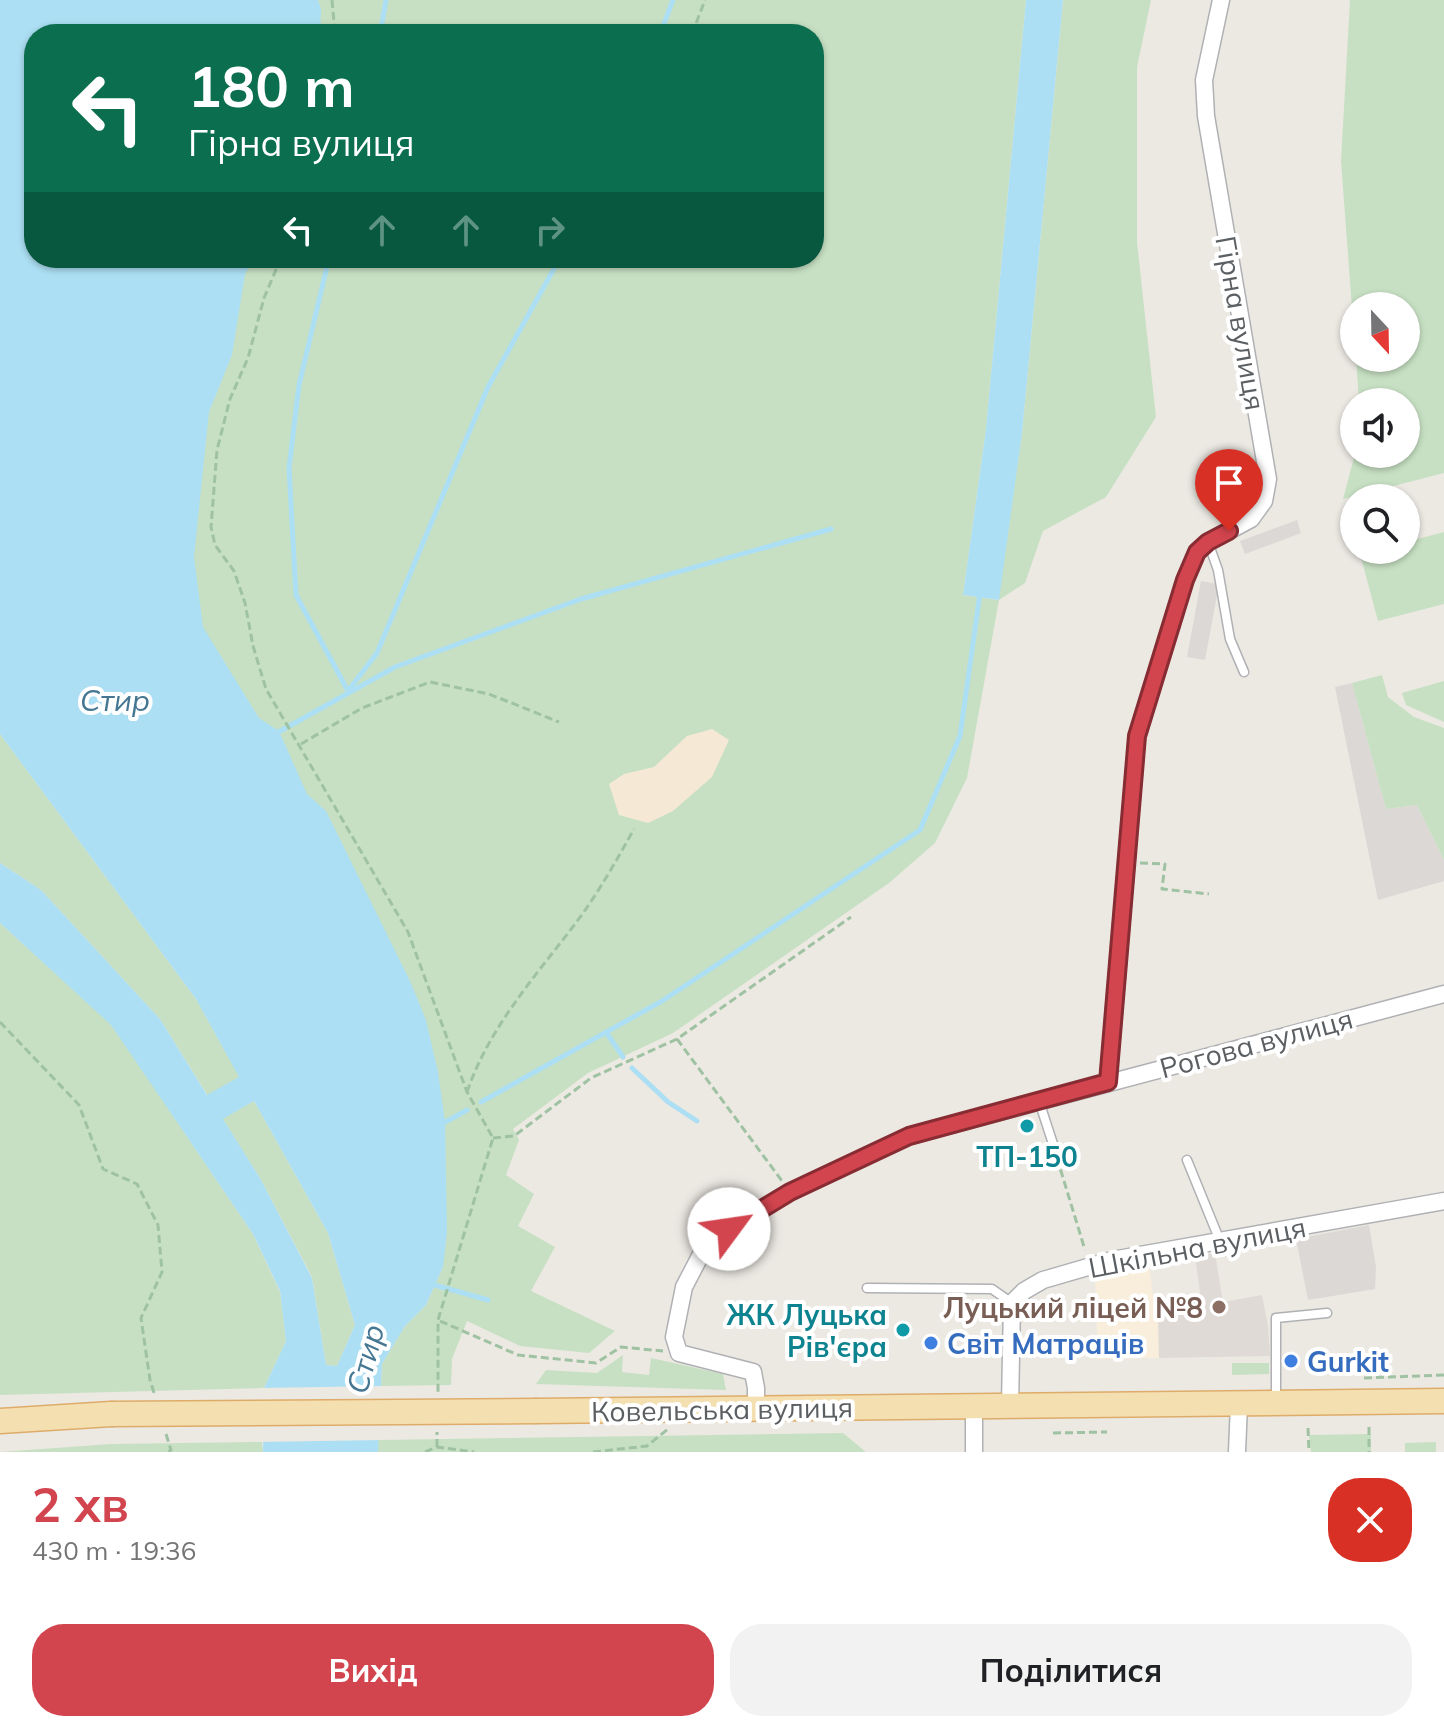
<!DOCTYPE html>
<html lang="uk">
<head>
<meta charset="utf-8">
<style>
	body { margin:0; font-family:Mulish,sans-serif; background:#f2f2f2; color:#202124; height:100vh; display:flex; flex-direction:column; font-size:30px; white-space:nowrap }
	* { box-sizing:border-box; margin:0 }
	p { font-size:26px; color:#757577 }
	.icon { flex:none; width:44px; height:44px; fill:none; stroke:currentColor; stroke-width:2; stroke-linecap:round; stroke-linejoin:round }
	.map { position:relative; height:1452px; overflow:hidden }
	.drawer { display:flex; flex-direction:column; background:#fff; flex:1 }
	.drawer>* { flex:none }
	.hud { position:absolute; left:24px; top:24px; width:800px; height:244px; border-radius:32px; box-shadow:0 2px 6px #0004; background:#0b6e4f; color:#fff; overflow:hidden }
	.needle { width:52px; rotate:158deg }
	.tools { position:absolute; left:1340px; top:292px; display:grid; gap:16px }
	.tools a { display:grid; place-items:center; width:80px; height:80px; border-radius:50%; background:#fff; box-shadow:0 2px 6px #0004; font-size:40px }
	.pin { position:absolute; display:grid; place-items:center; width:68px; height:68px; color:#fff; margin:-82px -34px; border-radius:50% 50% 50% 0; rotate:-45deg; box-shadow:0 0 8px #0007 }
	.pin .icon { rotate:45deg }
	.me { position:absolute; width:88px; margin:-44px; rotate:59deg; stroke-linejoin:round; filter:drop-shadow(0 0 6px #0008) }
	.turn { display:flex; align-items:center; gap:28px; height:168px; padding:0 32px; font-size:36px }
	.turn .icon { width:104px; height:104px; stroke-width:2.5 }
	.turn b { display:block; font-size:56px; line-height:68px }
	.lanes { display:flex; align-items:center; height:76px; padding:0 32px; background:#0003; justify-content:center; gap:40px; direction:ltr }
	.lanes .off { opacity:.35 }
	.round { display:grid; place-items:center; flex:none; width:84px; height:84px; border-radius:32px; background:#f2f2f2 }
	.headline { display:flex; align-items:center; justify-content:space-between; height:136px; padding:0 32px }
	h1 { font-size:48px; font-weight:700; line-height:60px; color:#d2444e }
	.primary-button { display:flex; gap:16px; margin-top:auto; padding:16px 32px }
	.primary-button a { flex:1; height:92px; border-radius:32px; background:#d2444e; color:#fff; font-size:32px; font-weight:700; line-height:92px; text-align:center }
	.primary-button a+a { background:#f2f2f2; color:#202124 }
	.map>svg:first-child { display:block }
	.commercial { fill:#f9eddb }
	.industrial { fill:#dbd8d5 }
	.education { fill:#dfdad5 }
	.green { fill:#c7e0c3 }
	.sand { fill:#f5e9d5 }
	.water { fill:#acdff3; fill-rule:evenodd }
	.pier { fill:#ece9e3 }
	.lines { fill:none; stroke-linecap:round; stroke-linejoin:round }
	.stream { stroke:#acdff3; stroke-width:5 }
	.lane-casing { stroke:#afb1b4; stroke-width:11 }
	.street-casing { stroke:#afb1b4; stroke-width:19 }
	.primary-casing { stroke:#deac6a; stroke-width:27 }
	.path { stroke:#9fc2a3; stroke-width:3; stroke-dasharray:8 4; stroke-linecap:butt }
	.lane { stroke:#fff; stroke-width:8 }
	.street { stroke:#fff; stroke-width:16 }
	.primary { stroke:#f4dfb0; stroke-width:24 }
	.primary-bridge-casing { stroke:#deac6a; stroke-width:27; stroke-linecap:butt }
	.primary-bridge { stroke:#f4dfb0; stroke-width:24 }
	.route-casing { stroke:#882c33; stroke-width:20 }
	.route { stroke:#d2444e; stroke-width:14 }
	.culture-dot { fill:#0f9aa8; stroke:#fff; stroke-width:3 }
	.education-dot { fill:#8d6e63; stroke:#fff; stroke-width:3 }
	.shop-dot { fill:#3f7fe0; stroke:#fff; stroke-width:3 }
	.labels { text-anchor:middle; dominant-baseline:central; stroke-width:8; stroke-linejoin:round; paint-order:stroke }
	.street-label { font-size:28px; fill:#5b5f62; stroke:#fff }
	.culture-label { font-size:28px; font-weight:bold; fill:#0d838f; stroke:#fff }
	.education-label { font-size:28px; font-weight:bold; fill:#785e54; stroke:#fff; text-anchor:end }
	.shop-label { font-size:28px; font-weight:bold; fill:#366cbe; stroke:#fff; text-anchor:start }
	.water-label { font-size:30px; font-style:italic; fill:#457793; stroke:#fff }
</style>
</head>
<body>
<div class="map">
<svg width="1444" height="1452" viewBox="0 0 1444 1452">
	<rect width="100%" height="100%" fill="#ece9e3"/>
	<!-- commercial -->
	<path class="commercial" d="M1149,1264l6,48 3,1 1,45 -61,1 -3,-82 16,-2 -1,-5z"/>
	<!-- industrial -->
	<path class="industrial" d="M1297,520l4,13 -56,21 -5,-13z
		M1201,581l18,3 -14,76 -18,-3z
		M1352,683l34,126 31,-4 27,55v21l-66,19 -43,-213z
		M1369,1225l7,42 -1,22 -67,11 -12,-61z"/>
	<!-- education -->
	<path class="education" d="M1215,1253l8,49 39,-7 6,31 2,30 -111,2 -1,-45 -3,-2 46,-11 -6,-44z"/>
	<!-- green -->
	<path class="green" d="M282,0h744l-40,429 -23,166 35,5 24,-167 41,-433h88l-14,67v175l19,175 -50,80 -63,34 -18,52 -26,17 -32,178 -32,65 -46,40 -216,150 -85,40 -75,56 6,11 -13,35 28,19 -16,32 37,21 -24,44 84,40 -26,22 -69,-7 -53,-25 -15,38 -1,26 -70,1 1,-22 23,-38 21,-21 17,-38 -283,-721 55,-288h599v-224h-529z
		M1350,0h94v473l-101,26 12,-45h51v-52h-47l-3,-44h50v-52h-52v29l-13,-174z
		M1444,532v72l-66,17 -18,-67 17,-4h29v-8z
		M1382,675l6,22 26,20 30,11v132l-27,-55 -31,4 -34,-126z
		M1444,681v41l-38,-17 -4,-12z
		M0,734l196,265 44,78 -32,19 -48,-77 -119,-129 -41,-27z
		M0,923l111,101 142,210 27,58 6,49 -22,47 -264,7z
		M254,1101l74,132 27,92 -18,41 -11,-1 -14,-88 -52,-99 -38,-60z
		M623,1355l-1,17 27,3 2,-17 72,16 3,16 -190,-6 10,-14 51,3z
		M1232,1363h37v11l-37,1z
		M843,1433l23,19h-497l10,-12z
		M1371,1434v18h-60l-2,-17z
		M262,1442l1,10h-263l111,-8z
		M1436,1442v10h-31v-9z"/>
	<!-- sand -->
	<path class="sand" d="M712,729l17,11 -17,37 -39,34 -25,12 -29,-8 -10,-31 15,-10 30,-7 33,-31z"/>
	<!-- water -->
	<path class="water" d="M0,0h318l3,9 -1,25h-286v224h221l-10,16 -13,81 -23,57 -15,145 9,70 56,91 20,13 28,63 19,17 84,170 16,39 12,52 7,50 2,110 -4,35 -17,38 -21,21 -23,38 -4,88h-115l1,-64 22,-47 -6,-50 -27,-57 -142,-209 -111,-102v-60l41,27 119,129 47,76 32,-18 -43,-78 -196,-265zM254,1101l74,132 27,92 -18,41 -11,-1 -14,-87 -52,-100 -37,-59z
		M1026,0h37l-41,433 -23,167 -36,-5 23,-166z"/>
	<!-- pier -->
	<path class="pier" d="M385,1386l-2,54 -125,2 2,-54z"/>
	<g class="lines">
		<!-- stream -->
		<path class="stream" d="M380,34l6,-34
			M660,34l13,-34
			M329,258l-30,127 -10,83 7,127 52,96 29,-38 111,-266 72,-129
			M275,734l120,-67 186,-68 250,-70
			M606,1032l17,25
			M632,1068l36,34 29,19
			M481,1102l181,-101 258,-171 40,-94 20,-143
			M440,1125l27,-15
			M431,1284l57,16"/>
		<defs>
			<path id="lane" d="M1208,542l10,28 12,69 14,33
				M1039,1101l15,46
				M1187,1160l33,81
				M867,1288l125,1 20,14
				M1276,1399v-81l51,-5"/>
			<path id="street" d="M1108,1082l29,-346 48,-156 12,-28 11,-10 43,-23 13,-18 4,-22 -62,-363 -2,-36 17,-80
				M974,1406v46
				M1010,1406l2,-103 12,-12 19,-11 69,-20 332,-59
				M756,1409v-21l-3,-16 -74,-19 -5,-16 10,-50 24,-46 82,-49 119,-56 535,-142
				M1237,1452l2,-48"/>
			<path id="primary" d="M537,1411l907,-10
				M0,1421l111,-7"/>
		</defs>
		<!-- lane casing -->
		<use href="#lane" class="lane-casing"/>
		<!-- street casing -->
		<use href="#street" class="street-casing"/>
		<!-- primary casing -->
		<use href="#primary" class="primary-casing"/>
		<!-- path -->
		<path class="path" d="M332,0l3,34
			M692,34l13,-34
			M281,258l-17,40 -16,60 -18,41 -13,51 -6,77 4,18 19,26 11,32 8,43 13,43 142,243 59,160 26,46 -55,182v72
			M301,744l61,-36 68,-26 59,12 70,28
			M1140,863l25,1 -3,25 47,5
			M0,1022l79,83 24,64 34,15 21,41 4,47 -21,46 9,62 5,16
			M677,1039l105,142
			M467,1092c21,-62 65,-112 105,-164 24,-31 43,-65 62,-99
			M493,1138l21,-2 77,-58 86,-39 174,-122
			M1057,1158l28,92
			M440,1321l78,34 78,8 25,-16 42,4
			M1364,1378l80,-3
			M1369,1427v25
			M1308,1428l1,24
			M1053,1433l54,-1
			M166,1434l5,16 -3,2
			M437,1447v-15
			M425,1452l12,-5 37,5
			M593,1452l54,-6 21,-17"/>
		<!-- lane -->
		<use href="#lane" class="lane"/>
		<!-- street -->
		<use href="#street" class="street"/>
		<!-- primary -->
		<use href="#primary" class="primary"/>
		<defs>
			<path id="primary-bridge" d="M111,1414l426,-3"/>
		</defs>
		<!-- primary-bridge casing -->
		<use href="#primary-bridge" class="primary-bridge-casing"/>
		<!-- primary-bridge -->
		<use href="#primary-bridge" class="primary-bridge"/>
	</g>
	<g class="lines">
		<defs>
			<path id="route" d="M729,1229l61,-37 119,-56 199,-54 29,-346 48,-156 12,-28 11,-10 21,-11"/>
		</defs>
		<!-- route casing -->
		<use href="#route" class="route-casing"/>
		<!-- route -->
		<use href="#route" class="route"/>
	</g>
	<!-- markers -->
	<g class="culture-dot">
		<circle cx="1027" cy="1126" r="8"/>
		<circle cx="903" cy="1330" r="8"/>
	</g>
	<circle class="education-dot" cx="1219" cy="1307" r="8"/>
	<g class="shop-dot">
		<circle cx="931" cy="1343" r="8"/>
		<circle cx="1291" cy="1361" r="8"/>
	</g>
	<g class="labels">
		<!-- street labels -->
		<g class="street-label">
			<text transform="translate(1241 323) rotate(80)">Гірна вулиця</text>
			<text transform="translate(1256 1043) rotate(-15)">Рогова вулиця</text>
			<text transform="translate(1197 1247) rotate(-11)">Шкільна вулиця</text>
			<text transform="translate(722 1409) rotate(-1)">Ковельська вулиця</text>
		</g>
		<!-- culture labels -->
		<g class="culture-label">
			<text x="1027" y="1156">ТП-150</text>
			<text x="887" y="1314" text-anchor="end">ЖК Луцька<tspan x="887" dy="32">Рів'єра</tspan></text>
		</g>
		<!-- education labels -->
		<g class="education-label">
			<text x="1203" y="1307">Луцький ліцей №8</text>
		</g>
		<!-- shop labels -->
		<g class="shop-label">
			<text x="947" y="1343">Світ Матраців</text>
			<text x="1307" y="1361">Gurkit</text>
		</g>
		<!-- water labels -->
		<g class="water-label">
			<text x="115" y="700">Стир</text>
			<text transform="translate(365 1359) rotate(-75)">Стир</text>
		</g>
	</g>
</svg>
<div class="tools">
<a><svg class="needle" viewBox="-14 -14 28 28"><path d="M0-13l5 13h-10z" fill="#e53935"/><path d="M0 13l5-13h-10z" fill="#757577"/></svg></a>
<a><svg class="icon" aria-label="sound" viewBox="0 0 24 24"><path d="M4 9h4l5-4v14l-5-4H4zM17 9q2 3 0 6"/></svg></a>
<a><svg class="icon" aria-label="search" viewBox="0 0 24 24"><circle cx="10" cy="10" r="6"/><path d="M15 15l6 6"/></svg></a>
</div>
<div class="pin" style="left:1229px;top:531px;background:#d93025"><svg class="icon" aria-label="arrive" viewBox="0 0 24 24"><path d="M6 21V4h12l-3 4 3 4H6"/></svg></div>
<svg class="me" style="left:729px;top:1229px" viewBox="-20 -20 40 40"><circle r="19" fill="#fff"/><path d="M0-13L10 11 0 6-10 11z" fill="#d2444e"/></svg>
<div class="hud">
<div class="turn"><svg class="icon" aria-label="left" viewBox="0 0 24 24"><path d="M17 20v-9H6M10 6l-5 5 5 5"/></svg><div><b>180 m</b>Гірна вулиця</div></div>
<div class="lanes"><svg class="icon" aria-label="left" viewBox="0 0 24 24"><path d="M17 20v-9H6M10 6l-5 5 5 5"/></svg><svg class="icon off" aria-label="ahead" viewBox="0 0 24 24"><path d="M12 20V5M6 11l6-6 6 6"/></svg><svg class="icon off" aria-label="ahead" viewBox="0 0 24 24"><path d="M12 20V5M6 11l6-6 6 6"/></svg><svg class="icon off" aria-label="right" viewBox="0 0 24 24"><path d="M7 20v-9h11M14 6l5 5-5 5"/></svg></div>
</div>
</div>
<section class="drawer">
<div class="headline"><div><h1>2 хв</h1><p>430 m · 19:36</p></div><a class="round" style="background:#d93025;color:#fff"><svg class="icon" aria-label="close" viewBox="0 0 24 24"><path d="M6 6l12 12M18 6L6 18"/></svg></a></div>
<div class="primary-button"><a>Вихід</a><a>Поділитися</a></div>
</section>
</body>
</html>
